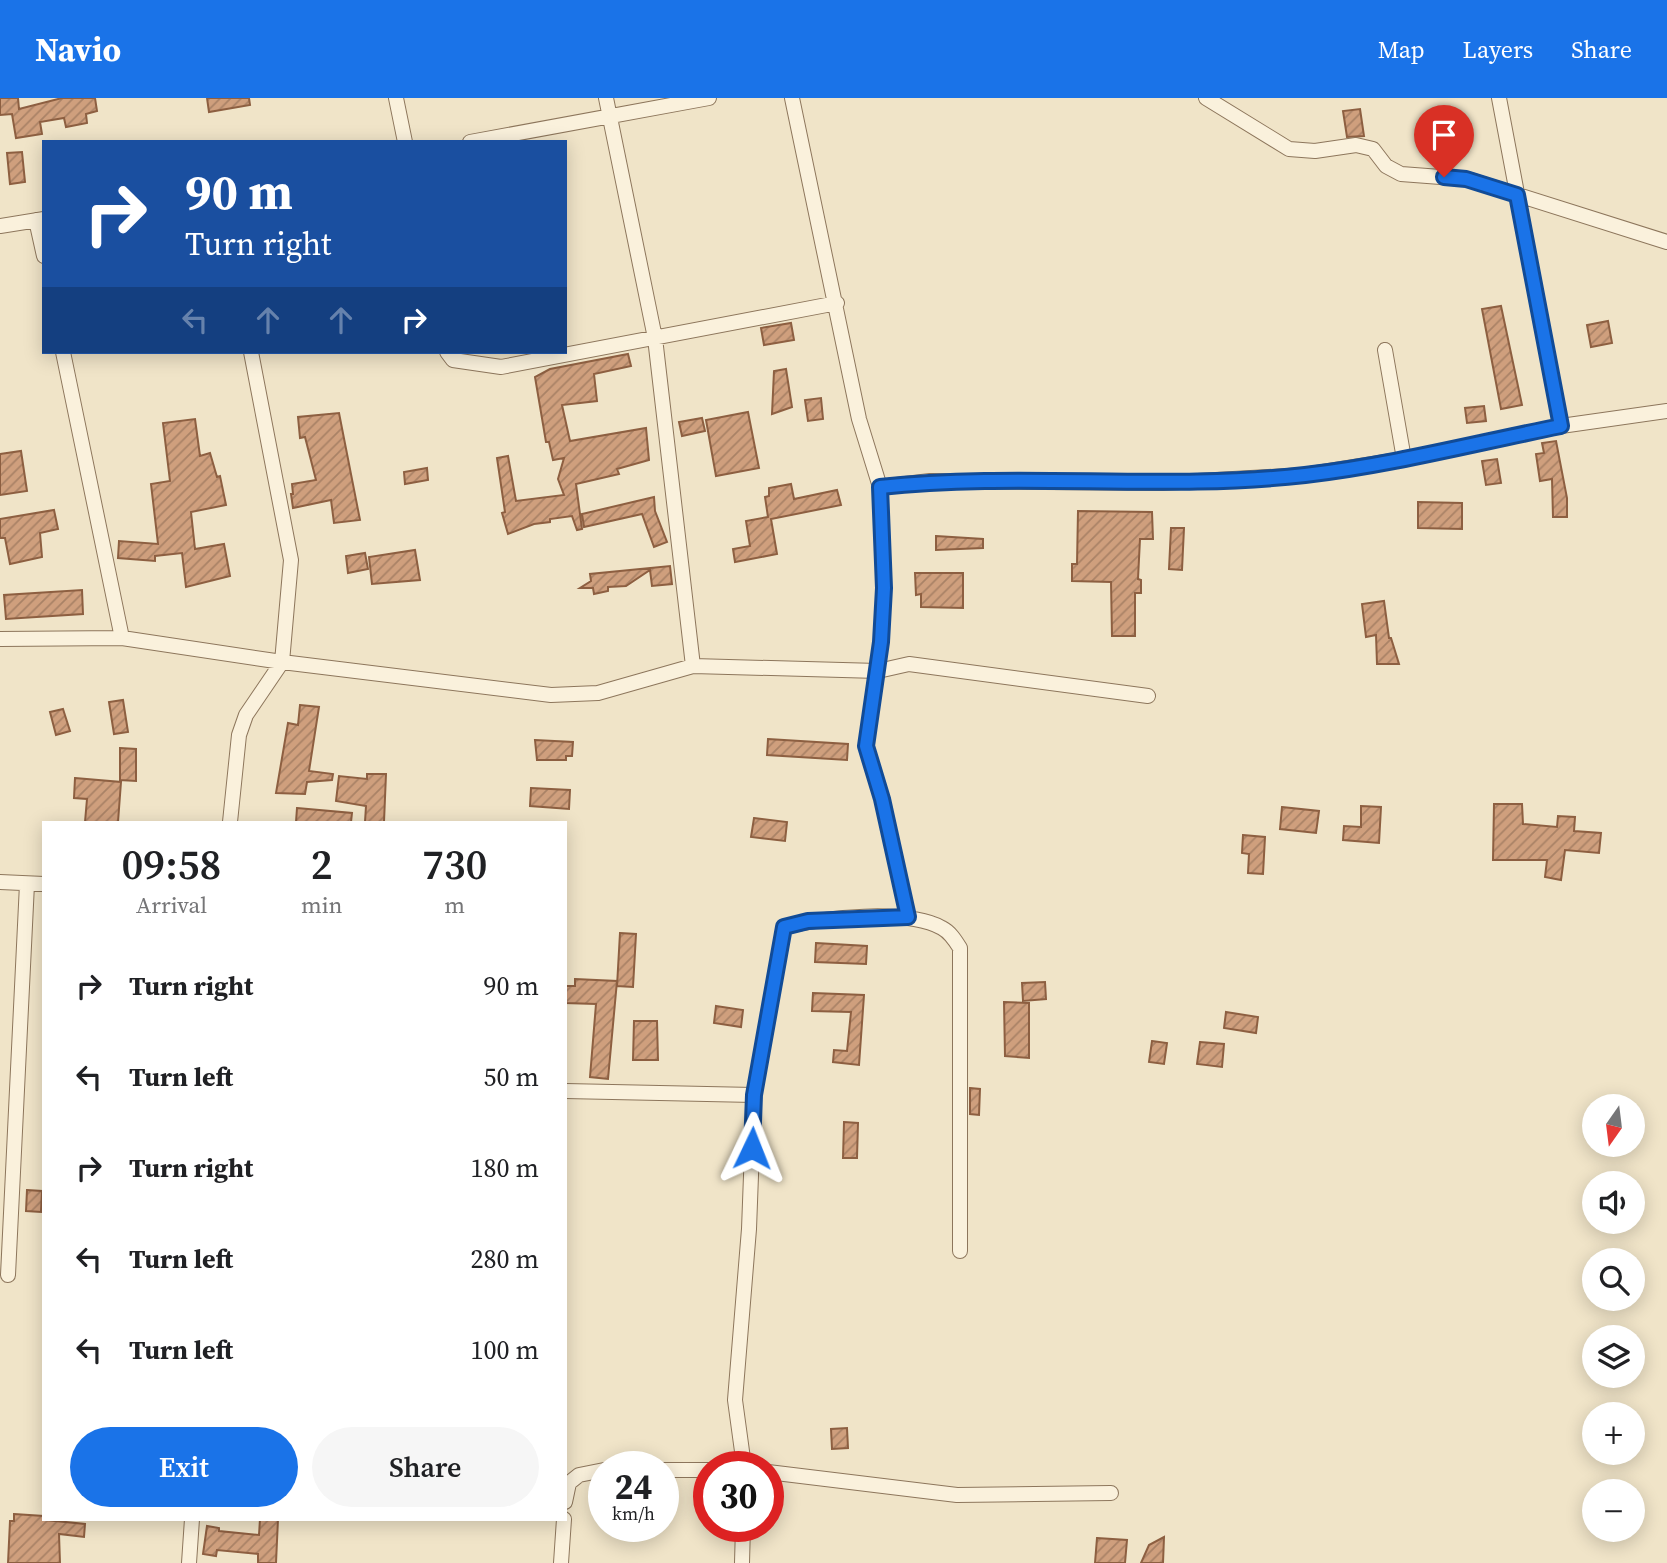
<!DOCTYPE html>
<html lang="en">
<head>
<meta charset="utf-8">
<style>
	body { margin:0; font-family:"Source Serif 4",serif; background:#f6f6f6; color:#202124; height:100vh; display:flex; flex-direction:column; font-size:26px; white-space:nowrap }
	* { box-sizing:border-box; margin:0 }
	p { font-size:23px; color:#757577 }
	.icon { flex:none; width:38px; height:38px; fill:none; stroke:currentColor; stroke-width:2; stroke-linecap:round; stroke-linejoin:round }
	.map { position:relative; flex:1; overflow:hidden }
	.panel { position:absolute; left:42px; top:723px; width:525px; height:700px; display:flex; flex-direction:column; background:#fff; border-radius:0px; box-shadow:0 4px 18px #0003 }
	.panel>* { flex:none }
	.banner { position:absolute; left:42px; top:42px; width:525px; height:214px; border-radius:0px; box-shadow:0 4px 18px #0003; background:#1a4fa0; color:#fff; overflow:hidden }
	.needle { width:46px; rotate:194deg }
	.controls { position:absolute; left:1582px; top:996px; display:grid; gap:14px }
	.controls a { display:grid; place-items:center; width:63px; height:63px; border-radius:50%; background:#fff; box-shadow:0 4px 18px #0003; font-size:35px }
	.speed { position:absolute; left:588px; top:1353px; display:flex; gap:14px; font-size:35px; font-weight:700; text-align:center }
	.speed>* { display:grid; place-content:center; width:91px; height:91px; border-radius:50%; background:#fff; box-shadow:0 4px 18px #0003; line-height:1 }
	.speed small { font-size:18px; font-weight:400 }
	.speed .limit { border:10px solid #d22; background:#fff; color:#111 }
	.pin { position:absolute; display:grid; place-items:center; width:60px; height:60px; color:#fff; margin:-72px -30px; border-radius:50% 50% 50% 0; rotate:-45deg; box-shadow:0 0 7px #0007 }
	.pin .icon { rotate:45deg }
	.me { position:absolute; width:77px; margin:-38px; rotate:2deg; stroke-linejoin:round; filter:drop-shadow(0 0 5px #0008) }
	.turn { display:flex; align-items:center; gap:24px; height:147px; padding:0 28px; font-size:32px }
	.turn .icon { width:91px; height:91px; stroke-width:2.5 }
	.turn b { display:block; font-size:49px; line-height:60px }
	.lanes { display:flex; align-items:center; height:66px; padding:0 28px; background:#0003; justify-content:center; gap:35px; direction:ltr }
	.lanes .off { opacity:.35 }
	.eta { display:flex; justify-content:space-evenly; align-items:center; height:119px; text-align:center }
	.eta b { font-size:42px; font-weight:600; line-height:49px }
	.cta { display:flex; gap:14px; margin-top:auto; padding:14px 28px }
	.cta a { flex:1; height:80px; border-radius:42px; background:#1a73e8; color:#fff; font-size:28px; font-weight:600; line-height:80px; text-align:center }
	.cta a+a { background:#f6f6f6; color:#202124 }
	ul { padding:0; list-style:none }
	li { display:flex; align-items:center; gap:21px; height:91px; padding:0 28px }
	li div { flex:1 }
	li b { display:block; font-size:26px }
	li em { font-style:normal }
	header { display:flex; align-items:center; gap:42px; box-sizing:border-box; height:98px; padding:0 35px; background:#1a73e8; color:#fff }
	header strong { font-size:33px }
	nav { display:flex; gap:38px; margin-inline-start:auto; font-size:24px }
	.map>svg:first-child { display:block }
	.building { fill:url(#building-hatch); stroke:#8d5f41; stroke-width:2 }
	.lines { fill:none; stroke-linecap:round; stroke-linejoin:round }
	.street-casing { stroke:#8d765c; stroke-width:16 }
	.street { stroke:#faf1dc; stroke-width:14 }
	.route-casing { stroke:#114b97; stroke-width:18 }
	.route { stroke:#1a73e8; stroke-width:12 }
</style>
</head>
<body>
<header>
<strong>Navio</strong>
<nav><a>Map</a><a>Layers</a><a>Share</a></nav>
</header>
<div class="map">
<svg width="1667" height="1465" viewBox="0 0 1667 1465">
	<defs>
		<pattern id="building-hatch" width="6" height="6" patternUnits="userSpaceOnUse" patternTransform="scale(1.75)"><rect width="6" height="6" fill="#cf9f7d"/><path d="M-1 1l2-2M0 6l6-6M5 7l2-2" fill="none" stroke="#a98266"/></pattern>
	</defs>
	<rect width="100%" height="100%" fill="#f0e4c8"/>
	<!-- building -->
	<path class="building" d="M0,0h18l1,11 43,-11h33l2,13 -11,3 1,9 -21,4 -2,-9 -24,4 2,12 -26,4 -4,-24 -12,1z
		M207,0h42l1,7 -41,7z
		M1360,11l4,27 -17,1 -4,-26z
		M22,54l3,30 -15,2 -3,-31z
		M1501,208l21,99 -21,4 -19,-100z
		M1608,223l4,22 -21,4 -4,-22z
		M791,225l3,17 -30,5 -3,-17z
		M628,256l3,12 -37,8 3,27 -35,4 8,36 76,-13 3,32 -32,9 2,5 -43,10 6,45 -5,1 -5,-14 -22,3v3l-16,2 -26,10 -6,-21 3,-1 -8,-54 11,-2 8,45 48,-6 -6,-16 6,-21 -11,2 -4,-18h-3l-11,-65 15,-8z
		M786,271l6,38 -20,7 2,-43z
		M821,300l2,21 -15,2 -3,-21z
		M1484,308l2,15 -19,2 -2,-15z
		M748,314l11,56 -43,8 -10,-56z
		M339,315l21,107 -26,3 -3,-23 -38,8 -2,-14h2l-1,-10 24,-4 -11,-43 -5,1 -2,-21z
		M702,320l3,13 -23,5 -3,-14z
		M195,321l5,37 10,-3 7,24 3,-1 6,29 -35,7 4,37 29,-5 6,32 -44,11 -4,-34 -27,3v5l-37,-3 1,-17 39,3 -7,-60 19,-3 -7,-58z
		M1556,343l11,57v19h-14l-1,-38 -12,2 -4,-27 8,-1 -2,-10z
		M21,353l6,40 -27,4v-41z
		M1497,361l4,24 -15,2 -4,-24z
		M427,370l1,12 -23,4 -1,-12z
		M791,386l3,15 43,-9 4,15 -70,14 6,35 -42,8 -2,-13 17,-3 -4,-25 22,-4 -3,-20 4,-1v-8z
		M654,399l1,14 12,31 -13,5 -12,-33 -58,13 -2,-13z
		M1418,404l44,1v26l-44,-1z
		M54,412l4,19 -18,4 2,24 -32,7 -5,-26h-5v-19z
		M1078,413l74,1 1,27h-13l-2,40 3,1v13h-6v43h-23l-1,-54 -39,-1v-17h5z
		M1171,430h13l-2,42 -13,-1z
		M936,438l47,3v9l-47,2z
		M415,452l5,30 -48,4 -3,-27z
		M365,455l3,16 -20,4 -2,-17z
		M670,468l2,18 -20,2 -2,-16 -24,16 -18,1v4l-14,3 -1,-6h-13l11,-7 -1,-7z
		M915,475h48v35l-42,-1v-13l-5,1z
		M82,492l1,24 -77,5 -2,-24z
		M1384,503l5,37h2l8,26h-22l-1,-29 -10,2 -4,-33z
		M123,602l5,32 -14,2 -5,-32z
		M300,607l19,2 -10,64 24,3 -1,6 -25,2 -2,12 -29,-1 12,-70 10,2z
		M63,611l7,22 -14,4 -6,-23z
		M768,641l80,5 -1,16 -80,-5z
		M535,642l38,2 -1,14h-6v4h-29z
		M120,650l16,1v32l-16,-1z
		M367,676h19l-2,48h-19l1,-16 -30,-5 3,-25 28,3z
		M75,680l46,4 -3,40h-33l2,-23 -13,-1z
		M531,690l39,2 -1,19 -39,-3z
		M1494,706h28l1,20 34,3 1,-11 17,1 -1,14 27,2 -2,20 -34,-3 -4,30 -16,-3 2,-17h-54z
		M1361,708l20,1 -2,36 -36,-3 1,-14 17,1z
		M1282,709l37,4 -3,22 -36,-4z
		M297,710l55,5 -1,9h-55z
		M754,720l33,4 -2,19 -34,-4z
		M1243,737l22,2 -2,37 -15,-1 1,-19 -7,-1z
		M620,835l16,1 -3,53 -16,-1z
		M816,845l51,3 -1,18 -51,-2z
		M575,881l42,2 -9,98 -18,-2 6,-73 -31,-1v-17h10z
		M1045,884l1,17 -23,2 -1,-18z
		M813,895l51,2 -5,70 -26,-3 1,-12 13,1 4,-39 -39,-1z
		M1004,904l25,1v55l-24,-2z
		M716,908l27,4 -2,17 -27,-4z
		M1226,914l32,5 -2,16 -32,-5z
		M634,923h23l1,39h-25z
		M1152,943l15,2 -3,21 -15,-2z
		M1200,944l24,2 -2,23 -25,-3z
		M970,990l10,1 -1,26 -9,-1z
		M844,1024l14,1 -1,35h-14z
		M27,1092l15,1 -1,21 -15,-1z
		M847,1330l1,20 -16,1 -1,-20z
		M14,1416l30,2 2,4 39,4 -1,13 -25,-3 1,29h-52l2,-42h4z
		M260,1421h18l-2,44h-18v-9l-41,-4 -1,6 -13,-2 4,-28 12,2v3l40,4z
		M1164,1439l-1,26h-22l8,-18z
		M1097,1440l30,2 -2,23h-30z"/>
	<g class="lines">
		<defs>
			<path id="street" d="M396,0l9,44
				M606,0l49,240 38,328
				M792,0l67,321 21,68 4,101 -3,54 -15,104 16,52 26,119
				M1206,0l83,51 26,2 41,-6 17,4 13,17 15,8 66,5 200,63
				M1499,0l62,328
				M470,44l239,-44
				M36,122l8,36
				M0,128l44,-7
				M1385,252l19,109
				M63,254l59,286
				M447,254l6,8 48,7 336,-64
				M880,389l50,-6 233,2 141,-8 100,-16 157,-33 106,-15
				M0,541l122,-1 160,24 269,33 47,-2 95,-27 185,5 31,-7 239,32
				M230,724l9,-87 7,-20 36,-53 9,-102 -40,-208
				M0,784l44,2
				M565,993l189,4
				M8,1177l19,-391
				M744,1368l-9,-66 14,-171 5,-134 30,-168c39,-9 122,-19 158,1 8,4 13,12 18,20v303
				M663,1372h46
				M768,1374l189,23 154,-2
				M565,1404l4,-19 10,-8 25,-5
				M189,1465l3,-44
				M561,1465l3,-44
				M742,1465l1,-37"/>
		</defs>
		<!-- street casing -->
		<use href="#street" class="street-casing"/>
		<!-- street -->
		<use href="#street" class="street"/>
	</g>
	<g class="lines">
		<defs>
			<path id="route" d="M752,1050l2,-53 30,-168 24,-6 100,-4 -26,-118 -16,-53 15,-104 3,-54 -4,-101c141,-15 284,4 425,-12 86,-10 171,-32 256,-49l-44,-231 -51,-16 -22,-2"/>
		</defs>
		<!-- route casing -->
		<use href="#route" class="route-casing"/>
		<!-- route -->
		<use href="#route" class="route"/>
	</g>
</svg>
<div class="controls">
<a><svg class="needle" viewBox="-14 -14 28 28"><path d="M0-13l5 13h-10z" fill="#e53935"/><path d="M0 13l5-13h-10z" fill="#757577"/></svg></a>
<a><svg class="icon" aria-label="sound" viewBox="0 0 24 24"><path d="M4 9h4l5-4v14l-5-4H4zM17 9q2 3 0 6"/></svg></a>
<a><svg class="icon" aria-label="search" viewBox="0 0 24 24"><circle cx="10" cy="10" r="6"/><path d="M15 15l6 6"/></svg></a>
<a><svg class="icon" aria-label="layers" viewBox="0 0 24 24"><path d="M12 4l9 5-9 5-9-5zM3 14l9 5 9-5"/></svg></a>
<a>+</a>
<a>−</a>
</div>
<div class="speed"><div>24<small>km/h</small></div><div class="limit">30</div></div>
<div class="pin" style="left:1444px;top:79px;background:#d93025"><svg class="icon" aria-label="arrive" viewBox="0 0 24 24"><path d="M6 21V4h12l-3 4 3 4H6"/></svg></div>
<svg class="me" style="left:752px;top:1050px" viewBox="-20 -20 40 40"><path d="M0-17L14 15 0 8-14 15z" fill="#1a73e8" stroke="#fff" stroke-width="4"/></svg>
<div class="banner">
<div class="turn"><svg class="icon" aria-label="right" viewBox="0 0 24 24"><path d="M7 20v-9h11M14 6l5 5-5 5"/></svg><div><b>90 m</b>Turn right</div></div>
<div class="lanes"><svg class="icon off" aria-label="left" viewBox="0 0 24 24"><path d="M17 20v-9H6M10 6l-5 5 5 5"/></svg><svg class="icon off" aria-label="ahead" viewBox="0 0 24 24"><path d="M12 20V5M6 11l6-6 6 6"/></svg><svg class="icon off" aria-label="ahead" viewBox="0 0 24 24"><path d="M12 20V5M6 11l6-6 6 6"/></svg><svg class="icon" aria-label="right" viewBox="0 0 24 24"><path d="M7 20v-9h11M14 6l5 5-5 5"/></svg></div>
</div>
<section class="panel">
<div class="eta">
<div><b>09:58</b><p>Arrival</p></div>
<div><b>2</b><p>min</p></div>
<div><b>730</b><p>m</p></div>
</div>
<ul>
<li><svg class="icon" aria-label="right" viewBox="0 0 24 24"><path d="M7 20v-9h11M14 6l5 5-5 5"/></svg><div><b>Turn right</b></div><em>90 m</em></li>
<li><svg class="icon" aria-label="left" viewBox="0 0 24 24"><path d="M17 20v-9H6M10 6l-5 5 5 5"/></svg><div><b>Turn left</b></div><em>50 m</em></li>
<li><svg class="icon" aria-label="right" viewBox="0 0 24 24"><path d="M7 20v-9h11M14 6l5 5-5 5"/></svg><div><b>Turn right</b></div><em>180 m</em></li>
<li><svg class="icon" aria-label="left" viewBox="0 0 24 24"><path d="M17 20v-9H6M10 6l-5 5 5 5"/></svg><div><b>Turn left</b></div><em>280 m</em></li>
<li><svg class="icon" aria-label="left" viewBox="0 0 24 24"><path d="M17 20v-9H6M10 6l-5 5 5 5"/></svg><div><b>Turn left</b></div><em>100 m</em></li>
</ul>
<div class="cta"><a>Exit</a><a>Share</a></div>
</section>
</div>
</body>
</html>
